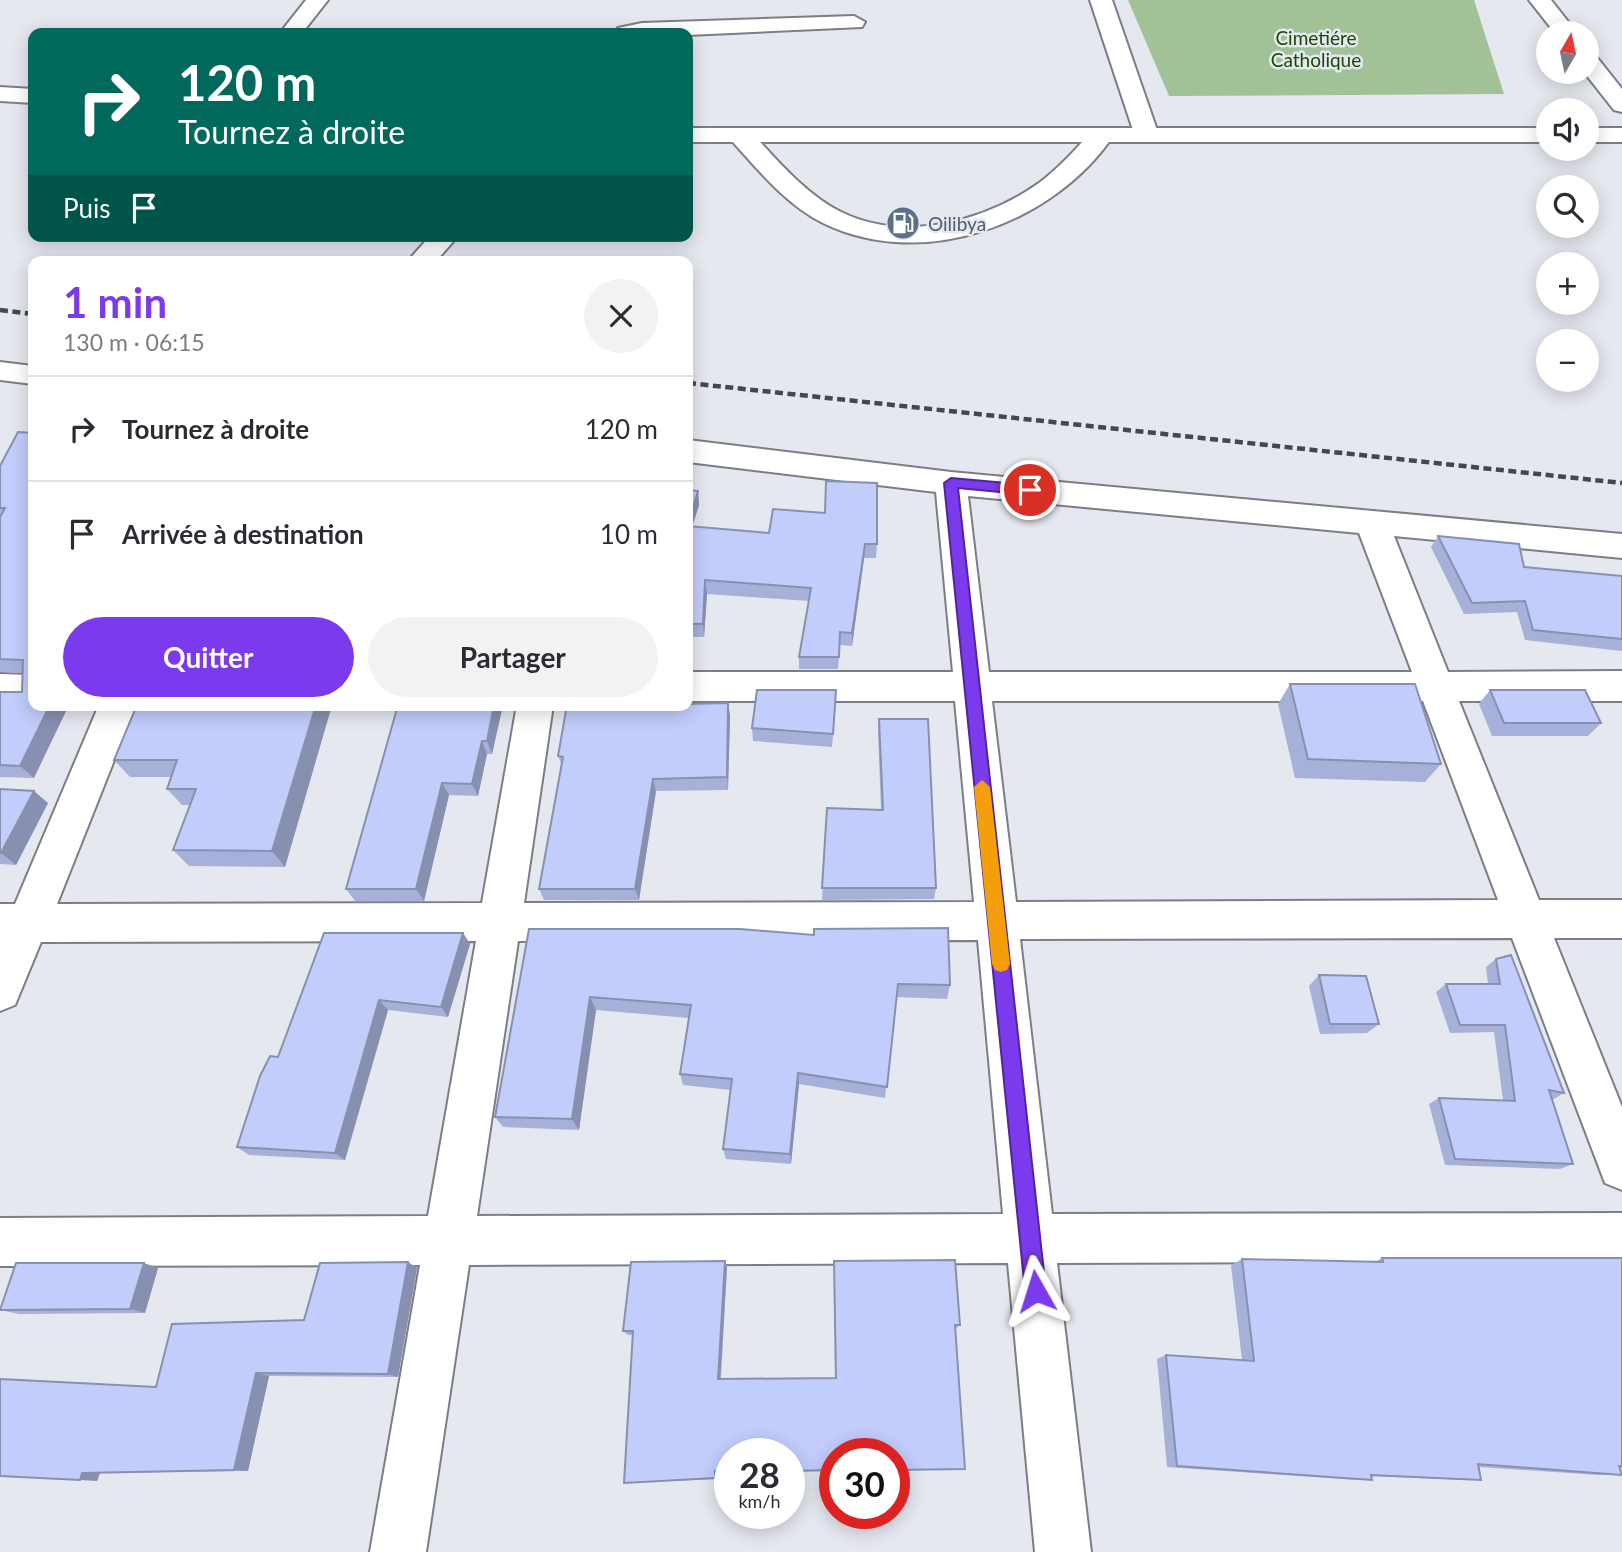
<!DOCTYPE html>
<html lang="fr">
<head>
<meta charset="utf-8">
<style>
	body { margin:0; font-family:Lato,sans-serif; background:#f2f2f3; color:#2b2b33; height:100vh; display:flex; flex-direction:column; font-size:26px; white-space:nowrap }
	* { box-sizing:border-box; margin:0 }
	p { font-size:23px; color:#7c7c81 }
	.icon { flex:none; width:38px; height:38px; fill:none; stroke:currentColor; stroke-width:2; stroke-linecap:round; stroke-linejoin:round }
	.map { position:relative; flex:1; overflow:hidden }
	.drawer { position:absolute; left:28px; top:256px; width:665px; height:455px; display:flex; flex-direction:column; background:#fff; border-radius:14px; box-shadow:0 4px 18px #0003 }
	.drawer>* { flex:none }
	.hud { position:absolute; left:28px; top:28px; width:665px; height:214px; border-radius:14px; box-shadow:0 4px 18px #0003; background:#00695c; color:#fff; overflow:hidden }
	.needle { width:46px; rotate:9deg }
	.controls { position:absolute; left:1536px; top:21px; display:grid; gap:14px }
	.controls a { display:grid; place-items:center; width:63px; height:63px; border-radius:50%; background:#fff; box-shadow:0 4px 18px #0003; font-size:35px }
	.speed { position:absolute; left:714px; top:1438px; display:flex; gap:14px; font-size:35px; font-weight:700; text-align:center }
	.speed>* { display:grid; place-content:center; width:91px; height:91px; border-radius:50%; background:#fff; box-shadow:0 4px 18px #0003; line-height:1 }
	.speed small { font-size:18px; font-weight:400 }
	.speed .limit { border:10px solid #d22; background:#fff; color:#111 }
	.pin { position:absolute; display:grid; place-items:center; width:60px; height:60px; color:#fff; margin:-30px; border:4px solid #fff; border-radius:50%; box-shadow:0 2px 7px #0007 }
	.me { position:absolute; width:77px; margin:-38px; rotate:354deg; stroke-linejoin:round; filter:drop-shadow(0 0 5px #0008) }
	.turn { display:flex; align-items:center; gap:24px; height:147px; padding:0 35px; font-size:32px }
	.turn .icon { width:91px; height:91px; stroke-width:2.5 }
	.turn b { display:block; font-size:49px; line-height:60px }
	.then { display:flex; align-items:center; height:66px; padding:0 35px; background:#0003; gap:14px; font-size:26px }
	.round { display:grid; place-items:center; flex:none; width:74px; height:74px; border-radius:37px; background:#f2f2f3 }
	.overview { display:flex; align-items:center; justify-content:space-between; height:119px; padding:0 35px }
	h1 { font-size:42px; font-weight:700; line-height:52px; color:#7c3aed }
	.primary-button { display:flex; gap:14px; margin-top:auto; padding:14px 35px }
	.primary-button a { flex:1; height:80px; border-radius:42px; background:#7c3aed; color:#fff; font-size:28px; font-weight:700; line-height:80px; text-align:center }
	.primary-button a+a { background:#f2f2f3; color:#2b2b33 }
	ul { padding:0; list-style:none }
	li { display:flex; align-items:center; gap:21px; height:105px; padding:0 35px; border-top:2px solid #e1e1e2 }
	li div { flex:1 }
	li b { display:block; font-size:26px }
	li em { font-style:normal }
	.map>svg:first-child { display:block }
	.green { fill:#a1c197 }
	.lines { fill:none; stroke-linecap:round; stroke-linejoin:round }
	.minor-casing { stroke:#7c7e85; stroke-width:4 }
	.highway-casing { stroke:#7c7e85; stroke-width:4 }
	.minor { fill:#fff; fill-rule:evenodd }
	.highway { fill:#fff; fill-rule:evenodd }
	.rail { stroke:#46474a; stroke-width:4.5; stroke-dasharray:8 4.5; stroke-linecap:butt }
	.wall { fill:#a7b0d9 }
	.shaded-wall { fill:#8890b0 }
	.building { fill:#c2cdfc; stroke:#8890b0; stroke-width:2 }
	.route { fill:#7c3aed; stroke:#51269a; stroke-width:2 }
	.slow { fill:#f59e0b }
	.labels { text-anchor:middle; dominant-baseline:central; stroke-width:5; stroke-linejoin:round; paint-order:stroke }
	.far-park-label { font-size:19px; fill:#194900; stroke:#e6e8f0 }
	.far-service-label { font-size:19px; fill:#4e5e75; stroke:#e6e8f0; text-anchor:start }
</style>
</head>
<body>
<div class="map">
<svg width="1622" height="1552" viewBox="0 0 1622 1552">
	<rect width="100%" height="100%" fill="#e6e8f0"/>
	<!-- green -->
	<path class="green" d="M1128,0h346l30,94 -335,2z"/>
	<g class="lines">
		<defs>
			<path id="minor" d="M306,0h22l-26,33h-22z
				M1090,0h22l47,136 -3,5h-18l-3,-5z
				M1529,0h22l26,33h-22z
				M854,16l11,6 -3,5 -174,8 -73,-2 3,-5 24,-5z
				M1587,53l8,2 27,34v23l-8,-2 -30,-38h3z
				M741,129l9,2c27,29 55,63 91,81 63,31 143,10 198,-29 20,-15 37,-34 53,-52h18l3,5c-60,88 -190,136 -290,87 -36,-18 -64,-52 -91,-82l-3,-5 3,-5z
				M430,236h28l-22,25h-28z
				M0,362l33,4v18l-33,-4z
				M688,440l263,32 671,62v24l-228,-22 54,136 174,-1v30h-163l80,199h83v38h-68l68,169v83l-17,-7 -93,-245 -492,1 32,275 570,-1v48l-565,2 34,289h-56l-27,-289 -539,2 -43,287h-56l50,-287 -420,1v-48l428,-2 48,-275 -435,1 -26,63 -15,6v-107h15l84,-199h37l-79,199 425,-1 35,-198h36l-29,198 450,-1 -19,-201h-267v-29h265l-17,-180 -248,-30zM968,496l391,37 53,139h-423zM992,701h431l75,199 -482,2zM978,940l25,274 -526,2 41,-275z
				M0,674l33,1v28l-33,1z"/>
			<path id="highway" d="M0,87l33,2v14l-33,-2z
				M688,128h861v14h-861z
				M1587,128h35v14h-35z"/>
		</defs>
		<!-- minor casing -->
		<use href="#minor" class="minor-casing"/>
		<!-- highway casing -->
		<use href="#highway" class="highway-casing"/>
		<!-- minor -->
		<use href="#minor" class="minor"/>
		<!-- highway -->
		<use href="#highway" class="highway"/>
		<!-- rail -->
		<path class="rail" d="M0,310l33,4
			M688,383l934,100"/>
	</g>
	<!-- wall -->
	<path class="wall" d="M18,432l16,346 -34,-1v-85h22v-19l-22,-1v-206z
		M688,490l10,1 1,14 -7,22 185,17 -1,14h-12l-12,88 -12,-1 -2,24h-39v-12l10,-56 -102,-7 -3,43h-16z
		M1438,536l86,31 98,9v75l-97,-11 -8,-28 -53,2 -33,-67z
		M1290,684l151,80 -16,18 -130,-4 -17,-74z
		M1490,690l111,33 -13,13h-96l-13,-32z
		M728,703l2,13 -2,74 -72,1 -17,109h-95l-5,-11 23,-124 -4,-9 130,-51z
		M836,704l-4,43 -79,-6 -1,-13z
		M332,705l-47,162 -96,-1 -16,-16 17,-45h-8l-15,-16 4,-12h-41l-16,-17z
		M398,705h105l-11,49h-5l-9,42 -29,-1 -25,106h-69l-9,-12z
		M879,719l57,169 -2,11 -112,1 5,-92 54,2 -3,-78z
		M0,789l48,14 -32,62 -16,-1z
		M529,929l421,56 -3,14 -51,-2 -11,101 -86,-14 -8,80 -65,-5 -3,-10 8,-59 -48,-5 -3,-11 9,-56 -93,-8 -17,120 -76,-3 -8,-10z
		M463,933l7,11 -22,73 -60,-7 -43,150 -96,-5 -12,-8 41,-90z
		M1496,959l68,134 -12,7 21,64 -13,5 -115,-4 -16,-61 10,-6 64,2 -9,-68 -44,1 -14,-41 10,-8h42l-2,-17z
		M1319,975l60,49 -12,9 -47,1 -11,-48z
		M1382,1258h240v210h-2l2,7h-23l-121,-8 3,13h-18l-92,-4 1,4h-15l-190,-13 -10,-108 9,-4 76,5 -11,-95 11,-6 133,3z
		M834,1261l126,64 -5,4 10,140 -71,1v-16h-59v17h-46v-17h-59v18h-13v7l-93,4 9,-148h-5l-5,-4 104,-64 -6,112 114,-1z
		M408,1262l9,6 -19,109 -129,-1 -21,95 -148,2 -3,8 -97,-102 156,8 148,-67z
		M158,1268l-13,45 -126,1 -19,-4z"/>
	<!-- shaded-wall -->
	<path class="shaded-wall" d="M698,491l1,14 -11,35v-18z
		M865,544l-1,14 -12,88v-13z
		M705,580l2,14 -3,43 -1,-13z
		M728,703l2,13 -2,74 -1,-13z
		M50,705h19l-35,73 -14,-12z
		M316,705h16l-47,162 -13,-16z
		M494,705h9l-11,49 -5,-13z
		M482,741l5,13 -9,42 -6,-12z
		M653,779l3,12 -17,109 -4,-11z
		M442,783l7,12 -25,106 -8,-12z
		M34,791l14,12 -32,62 -15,-12z
		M463,933l7,11 -22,73 -7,-10z
		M590,997l6,13 -17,120 -7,-11z
		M379,1000l9,10 -43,150 -10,-7z
		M798,1073l1,11 -8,80 -1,-10z
		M725,1261l2,6 -7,115 -2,-3z
		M408,1262l9,6 -19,109 -10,-3z
		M144,1263l14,5 -13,45 -15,-4z
		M256,1373l13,3 -21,95 -14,-1z
		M82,1473h18l-3,8 -17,-1z"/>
	<!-- building -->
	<path class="building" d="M18,432l15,1v272h17l-30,61 -20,-1v-73h22l1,-32 -23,-1v-142l5,-9h-5v-42z
		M826,481l51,2v61h-12l-13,89 -12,-1 -1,25h-40l12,-69 -106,-8 -2,44h-15v-98l81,7 4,-24 52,4z
		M688,490l10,1 -10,31z
		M1438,536l81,8 5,23 98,9v63l-89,-9 -8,-29 -53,2z
		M1290,684h125l26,80 -133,-5z
		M757,690h79l-3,44 -81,-6z
		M1490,690h95l16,33h-97z
		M728,703l-1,74 -74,2 -18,110h-96l24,-132 -5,-1 9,-51h121v-1z
		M137,705h179l-44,146 -99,-1 23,-61h-29l10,-29h-63z
		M398,705h96l-7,36h-5l-10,43 -30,-1 -26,106h-70z
		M879,719h49l8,169h-114l5,-80 56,2z
		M0,789l34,2 -33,62h-1z
		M948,928l2,57 -52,-1 -11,103 -89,-14 -8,81 -67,-5 9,-70 -52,-5 11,-69 -101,-8 -18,122 -77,-2 34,-188h211l74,6v-6z
		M324,933h139l-22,74 -62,-7 -44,153 -98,-6 23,-71 10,-20 8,1z
		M1511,955l53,138 -15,-3 24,74 -118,-5 -16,-61 76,3 -10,-76h-45l-14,-41h54l-4,-25z
		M1319,975l47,1 13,48h-49z
		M1382,1258h240v208h-3l3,9 -144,-11 3,16 -110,-5 1,5 -195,-14 -11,-111 88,6 -12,-102 141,3z
		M955,1260l5,65h-5l10,144 -71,1v-16h-59v16l-46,1v-17h-59v17h-15v7l-91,5 9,-152h-10l8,-69 94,-1 -7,118 118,-1 -2,-117z
		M408,1262l-20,112 -132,-1 -22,97 -152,3 -2,7 -80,-4v-97l156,8 16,-63 132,-4 16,-57z
		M16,1263h128l-14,46 -130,1z"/>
	<!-- route -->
	<path class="route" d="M951,478l79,7 6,5 -6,5 -72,-7 88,803 -3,7 -7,3 -8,-3 -3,-7 -81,-808z"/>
	<!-- slow -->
	<path class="slow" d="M982,780l8,7 20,177 -3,6 -6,2 -6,-2 -3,-6 -18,-177z"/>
	<!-- icons -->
	<defs>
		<symbol id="fuel-disc" viewBox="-11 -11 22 22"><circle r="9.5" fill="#5c6f8a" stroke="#e6e8f0"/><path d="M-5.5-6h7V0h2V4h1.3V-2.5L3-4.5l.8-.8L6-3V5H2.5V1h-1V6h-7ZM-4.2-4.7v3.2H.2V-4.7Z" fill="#fff"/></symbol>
	</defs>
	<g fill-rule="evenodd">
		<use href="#fuel-disc" x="884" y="204" width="38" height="38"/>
	</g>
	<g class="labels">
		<!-- far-park labels -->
		<g class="far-park-label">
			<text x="1316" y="37">Cimetiére<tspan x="1316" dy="22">Catholique</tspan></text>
		</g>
		<!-- far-service labels -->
		<g class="far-service-label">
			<text x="928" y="223">Oilibya</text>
		</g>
	</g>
</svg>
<div class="controls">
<a><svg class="needle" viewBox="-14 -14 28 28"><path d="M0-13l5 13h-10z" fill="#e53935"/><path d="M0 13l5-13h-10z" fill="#7c7c81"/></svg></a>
<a><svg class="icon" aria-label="sound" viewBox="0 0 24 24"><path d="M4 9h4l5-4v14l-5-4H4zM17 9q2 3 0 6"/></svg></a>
<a><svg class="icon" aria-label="search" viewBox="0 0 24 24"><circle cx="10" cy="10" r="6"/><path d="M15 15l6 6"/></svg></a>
<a>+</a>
<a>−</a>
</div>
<div class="speed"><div>28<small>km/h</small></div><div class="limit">30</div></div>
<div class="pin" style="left:1030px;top:490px;background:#d93025"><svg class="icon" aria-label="arrive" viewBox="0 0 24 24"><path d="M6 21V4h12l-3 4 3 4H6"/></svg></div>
<svg class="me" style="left:1036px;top:1291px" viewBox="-20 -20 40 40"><path d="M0-17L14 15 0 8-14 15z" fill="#7c3aed" stroke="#fff" stroke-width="4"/></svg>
<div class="hud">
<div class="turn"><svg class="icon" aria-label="right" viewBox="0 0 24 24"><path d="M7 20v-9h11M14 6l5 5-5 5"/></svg><div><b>120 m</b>Tournez à droite</div></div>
<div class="then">Puis<svg class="icon" aria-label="arrive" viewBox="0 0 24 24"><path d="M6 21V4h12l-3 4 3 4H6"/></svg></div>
</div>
<section class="drawer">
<div class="overview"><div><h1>1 min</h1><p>130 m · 06:15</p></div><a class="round"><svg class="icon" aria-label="close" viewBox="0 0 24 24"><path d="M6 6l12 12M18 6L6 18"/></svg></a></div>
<ul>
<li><svg class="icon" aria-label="right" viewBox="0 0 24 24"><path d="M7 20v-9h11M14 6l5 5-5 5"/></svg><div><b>Tournez à droite</b></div><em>120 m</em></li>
<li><svg class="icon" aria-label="arrive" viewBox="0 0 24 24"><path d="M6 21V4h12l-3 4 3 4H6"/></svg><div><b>Arrivée à destination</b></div><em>10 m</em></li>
</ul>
<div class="primary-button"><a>Quitter</a><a>Partager</a></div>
</section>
</div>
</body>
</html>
